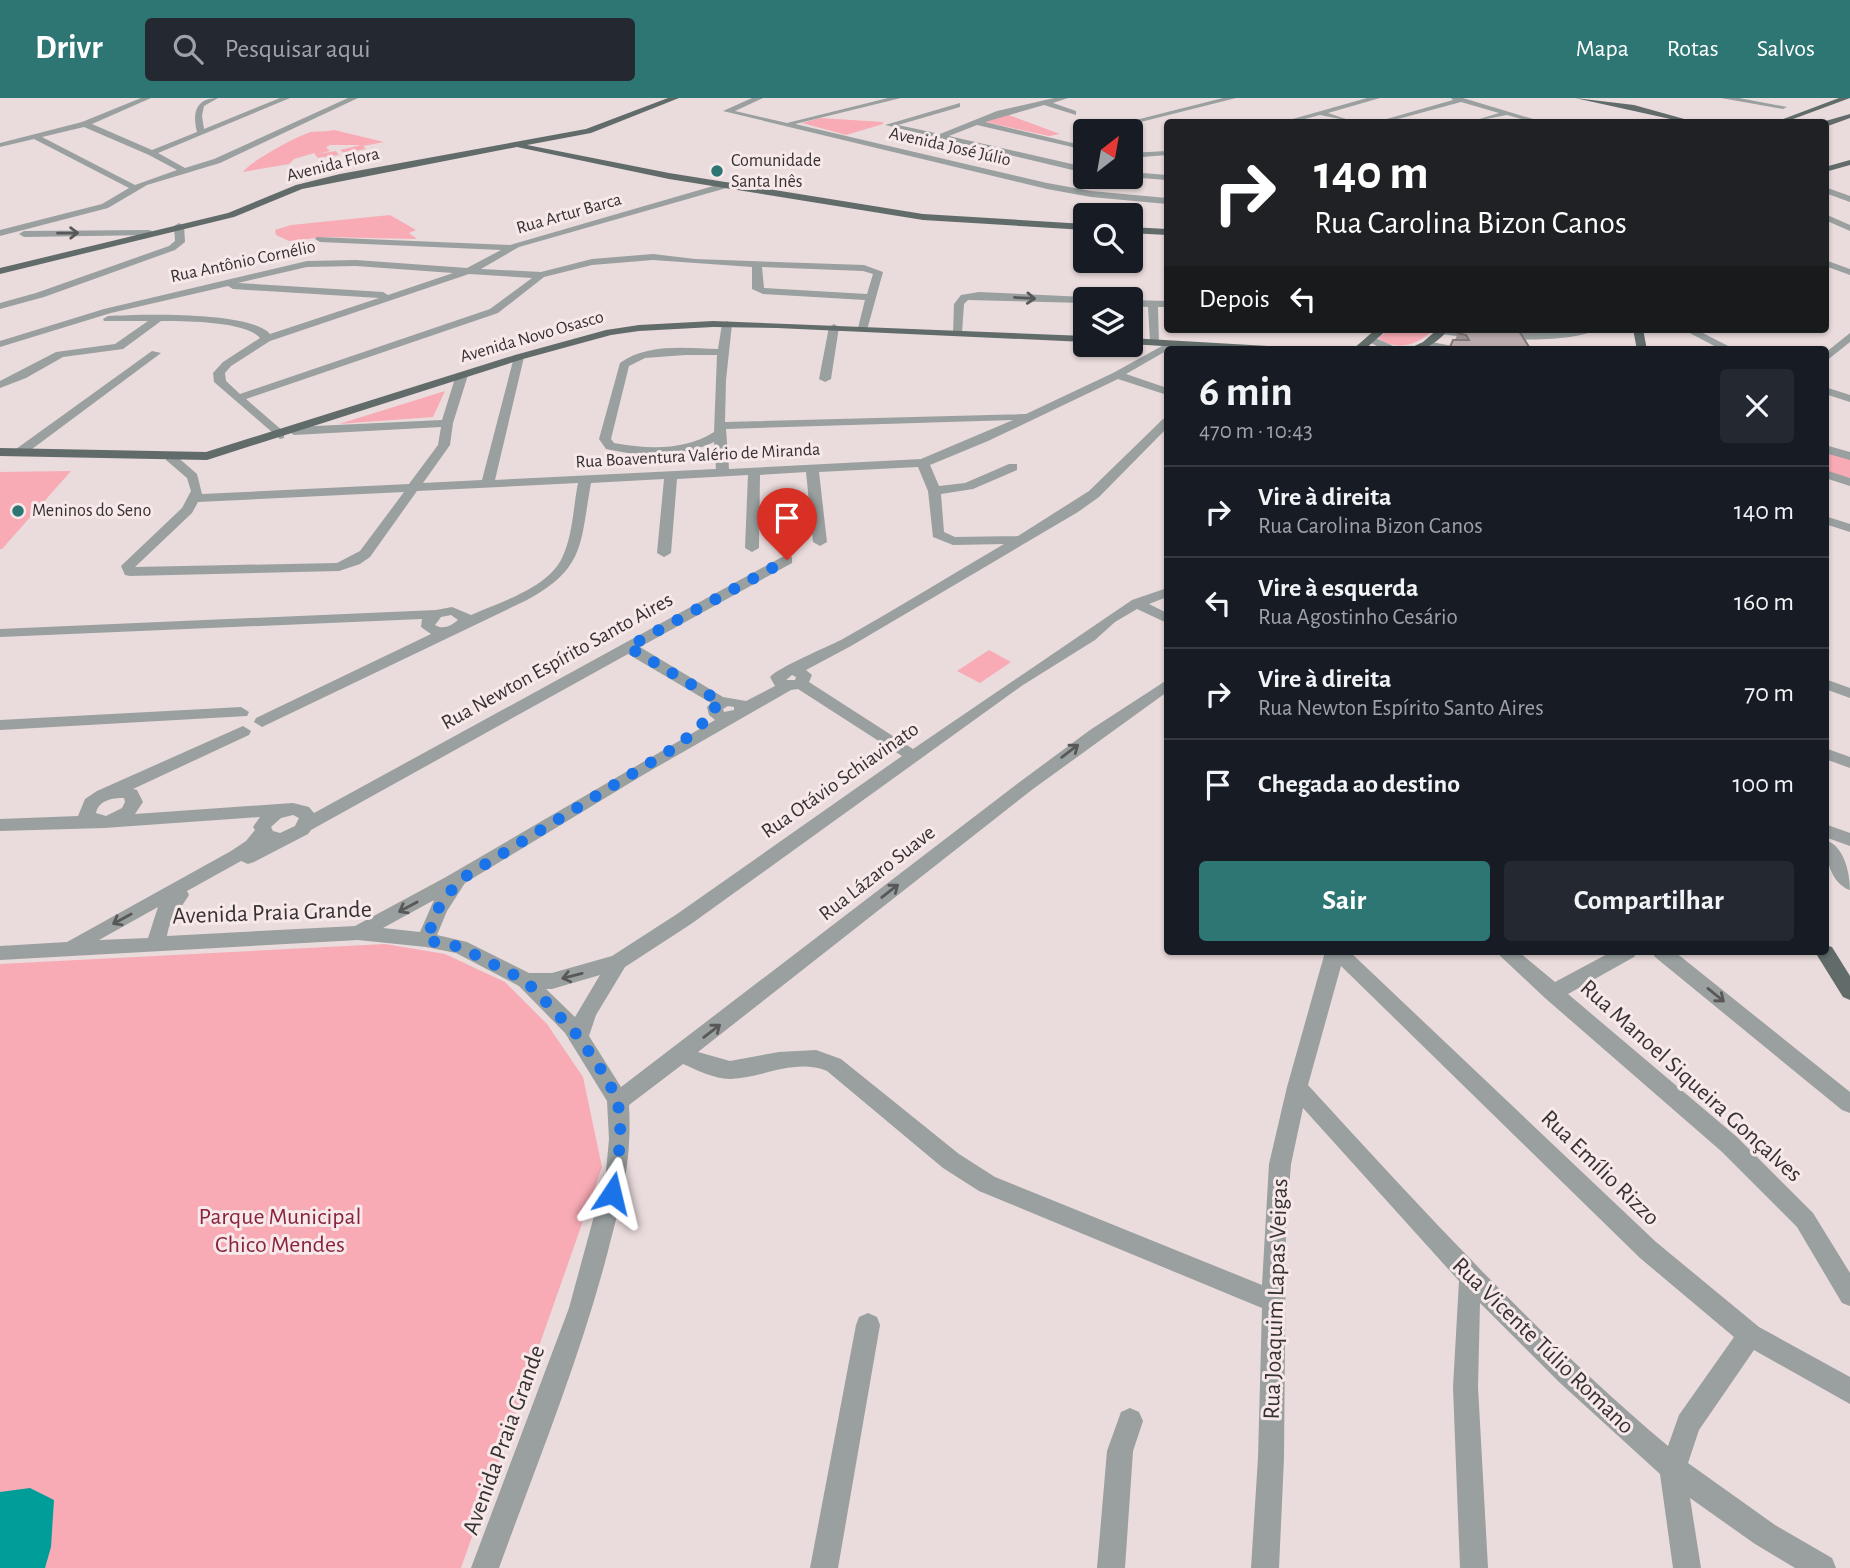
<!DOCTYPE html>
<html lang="pt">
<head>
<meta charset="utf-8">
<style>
	body { margin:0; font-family:"Alegreya Sans",sans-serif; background:#242831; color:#f1f3f6; height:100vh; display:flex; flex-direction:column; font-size:26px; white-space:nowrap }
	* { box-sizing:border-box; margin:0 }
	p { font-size:23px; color:#9ea1a6 }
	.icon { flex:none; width:38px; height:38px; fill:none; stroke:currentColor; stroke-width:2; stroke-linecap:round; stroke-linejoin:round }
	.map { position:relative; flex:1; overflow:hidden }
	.side { position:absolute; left:1164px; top:248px; width:665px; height:609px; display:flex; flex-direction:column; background:#171b24; border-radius:7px; box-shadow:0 2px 5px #0004 }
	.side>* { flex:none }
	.hud { position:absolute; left:1164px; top:21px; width:665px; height:214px; border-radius:7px; box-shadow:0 2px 5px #0004; background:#202124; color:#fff; overflow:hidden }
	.needle { width:46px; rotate:31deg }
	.buttons { position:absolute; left:1073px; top:21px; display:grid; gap:14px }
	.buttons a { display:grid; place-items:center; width:70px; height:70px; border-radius:7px; background:#171b24; box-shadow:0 2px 5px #0004; font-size:35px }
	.pin { position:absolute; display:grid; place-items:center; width:60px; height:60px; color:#fff; margin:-72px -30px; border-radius:50% 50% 50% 0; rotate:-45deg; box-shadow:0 0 7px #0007 }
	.pin .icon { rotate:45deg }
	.me { position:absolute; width:77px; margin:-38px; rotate:10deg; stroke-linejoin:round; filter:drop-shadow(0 0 5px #0008) }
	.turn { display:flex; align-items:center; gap:24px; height:147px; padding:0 35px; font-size:32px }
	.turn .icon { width:91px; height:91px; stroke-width:2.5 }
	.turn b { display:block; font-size:49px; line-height:60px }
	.then { display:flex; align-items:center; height:66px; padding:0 35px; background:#0003; gap:14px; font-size:26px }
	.round { display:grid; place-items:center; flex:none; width:74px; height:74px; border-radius:7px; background:#242831 }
	.overview { display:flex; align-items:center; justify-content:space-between; height:119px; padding:0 35px }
	h1 { font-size:42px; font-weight:600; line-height:52px }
	.primary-button { display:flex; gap:14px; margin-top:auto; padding:14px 35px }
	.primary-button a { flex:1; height:80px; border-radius:7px; background:#2d7673; color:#fff; font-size:28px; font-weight:600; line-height:80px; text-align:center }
	.primary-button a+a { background:#242831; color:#f1f3f6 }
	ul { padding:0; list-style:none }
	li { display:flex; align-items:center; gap:21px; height:91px; padding:0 35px; border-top:2px solid #363941 }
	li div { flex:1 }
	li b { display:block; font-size:26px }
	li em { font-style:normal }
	header { display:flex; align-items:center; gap:42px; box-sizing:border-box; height:98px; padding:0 35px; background:#2d7673; color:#fff }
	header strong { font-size:33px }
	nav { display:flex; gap:38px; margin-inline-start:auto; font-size:24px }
	.search { width:490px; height:63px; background:#242831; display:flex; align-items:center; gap:18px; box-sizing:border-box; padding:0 24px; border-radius:7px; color:#9ea1a6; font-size:26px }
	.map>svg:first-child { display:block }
	.green { fill:#f8abb5 }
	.water { fill:#009d99 }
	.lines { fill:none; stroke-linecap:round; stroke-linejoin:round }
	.minor { fill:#99a09f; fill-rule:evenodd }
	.major { fill:#606b6a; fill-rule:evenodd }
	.wall { fill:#a09496 }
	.building { fill:#baacae; stroke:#82787a; stroke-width:2 }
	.oneway { stroke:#595858 }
	.route { stroke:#1a73e8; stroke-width:12; stroke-dasharray:0 21.6 }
	.poi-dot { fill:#2d7673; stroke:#f7e8ea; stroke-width:2.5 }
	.labels { text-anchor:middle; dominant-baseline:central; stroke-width:6; stroke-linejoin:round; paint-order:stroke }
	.far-street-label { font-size:18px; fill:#373232; stroke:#f7e8ea }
	.far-poi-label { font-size:18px; fill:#373232; stroke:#f7e8ea; text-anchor:start }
	.street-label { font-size:21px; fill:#373232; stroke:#f7e8ea }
	.near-street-label { font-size:24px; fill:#373232; stroke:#f7e8ea }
	.near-park-label { font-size:24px; fill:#8a233c; stroke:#f7e8ea }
</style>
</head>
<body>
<header>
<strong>Drivr</strong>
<div class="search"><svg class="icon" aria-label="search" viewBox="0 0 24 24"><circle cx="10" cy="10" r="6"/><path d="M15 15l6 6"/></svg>Pesquisar aqui</div>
<nav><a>Mapa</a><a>Rotas</a><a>Salvos</a></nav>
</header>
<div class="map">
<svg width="1850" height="1470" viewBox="0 0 1850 1470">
	<rect width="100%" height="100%" fill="#eadbdc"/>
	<!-- green -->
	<path class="green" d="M1006,16l54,20 -11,2 -68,-15z
		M820,20l63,4v2l-37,11 -44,-12z
		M334,32l50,12 -21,4 3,3 -22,4 -4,-3 21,-5h-31l-4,2 4,4 -13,3 19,-3 3,4 -21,3 -4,-5 -20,6 -5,5 -46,8c8,-11 54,-36 68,-40 7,-1 15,0 23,-2z
		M390,117l26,15 -7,3 8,6 -92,-2 -36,4 -13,-6 -1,-5 16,-5z
		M1391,231h43c-16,16 -36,23 -56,9z
		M445,293l-12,26 -94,7z
		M1825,353l25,7v20l-25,-7z
		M71,373l-69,78h-2v-77z
		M989,552l22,12 -31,21 -23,-12z
		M385,846l60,10 60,28 42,42 36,53 19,90 -141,401h-461v-604z"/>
	<!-- water -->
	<path class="water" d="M30,1390l24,12 -3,47 -6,21h-45v-76z"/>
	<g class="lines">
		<!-- minor -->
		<path class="minor" d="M141,0h10l-59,26 60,26 45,-18c-5,-19 -1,-34 21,-34l-14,8 -2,10 2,13 76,-31h10l-132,55 27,15 29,-9 134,-61h10l-138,65 -73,22 -39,23 -108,28v-6l102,-26 27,-16 -95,-49 -34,8v-4l82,-21zM84,29l65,28 28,15 -42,15 -93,-48z
			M752,0h11l-28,13 52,12 101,-25h13l-106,26 252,59 44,8 76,7v6l-76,-7 -44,-8 -324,-78z
			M1054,0h14l-15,5 23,8v4l-32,-10 -59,17 100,24v4l-108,-25 -28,11 136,31v6l-200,-48 75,-22v4l-62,18 42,9 57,-23z
			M1223,0h13l-131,33h-13z
			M1367,0h13l-52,15 27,9 -35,-7 -27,7h-11z
			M1451,0h12l80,24h-11l-25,-7 -37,7 29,-9 -38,-11 -74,20h-11l77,-22z
			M1721,0h18l48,9 -4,2z
			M1167,53v4l-37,3v-5z
			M1130,74l37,3v5l-40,-3h3z
			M727,84l3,5 -211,60 -38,22 60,3 51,-13 61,-5 42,5 169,6 19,7 -16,58 -9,-2 7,-28 -102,-6 -11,-5v-22l-99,-7 -61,5 -48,12 -46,36 -252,86 38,33v6l-4,1 -66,-57 -1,-9 10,-11 37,-24c-14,-17 -77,-17 -99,-17l-38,28 -60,8 -37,21 -26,10v-7l56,-29 59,-8 33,-23h-44l-1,-2 5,-3c31,-2 143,-5 162,18l109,-36 -146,-9 -5,-3 -117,27 -111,34v-6l104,-32 203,-48 49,-1 111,8 34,-18 -181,-8 -5,-3 2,-2 193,8zM356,168l97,7 -65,22 -5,-3 -145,-9 69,-16zM762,169l101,4 10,3 -6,20 -103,-6zM469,176l63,4 -42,31 -250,85 -14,-13 -1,-8 6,-7 39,-25z
			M1825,89l25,9v6l-25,-9z
			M1825,116l25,11v6l-25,-11z
			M179,125l5,3 1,16 -10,8 -131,47 -44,12v-6l36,-10 133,-47 6,-5 -1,-15z
			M149,132l3,1v4l-128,2 -5,-3 5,-3z
			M1825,162l25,9v6l-25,-9z
			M979,194l106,5 5,2h-5v4l-117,-3 -4,4 -2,29 -9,2 1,-31 7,-9z
			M1130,202l37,1v6h-9l1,37 -9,-2 -2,-35 -18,-1z
			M727,223l5,3 -6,56 -1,42 301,-8 87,-41 58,-32 9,2 -54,31 41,14v7l-49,-16 -130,62 -58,24 9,21 26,-3 44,-19h8v6l-44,19 -32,5 3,38 11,5 63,-1 71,-45 74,-72h4v9l-68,69 -21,15 -227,134 -45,24 6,5 -3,7 104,67 219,-149 35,-12v9l-18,7 18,9v10l-30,-14 -22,13 -20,18 -72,45 -332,239 -66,43 -29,48 -7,21 32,51 400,-306 69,-51 77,-50v12l-134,97 -335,263 32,9 49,-9 37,-2 25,9 118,95 36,23 267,108 7,-121 18,-77 38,-135h25l306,290 103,85 91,50v27l-96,-54 -55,80 -11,33 87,62 57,33 4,10h-41l-40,-24 -65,-46 11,70h-28l-13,-94 -101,-92 -79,-79 -2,84 10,181h-28l-7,-181 6,-106 -156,-173 -12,56 -5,61 -2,233 -5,110h-28l7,-110 4,-150 -283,-117 -36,-23 -116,-97c-33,-13 -64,7 -97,8 -16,0 -33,-9 -47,-15l-54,41c3,57 -7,92 -21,146 -28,108 -71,212 -109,317h-28l98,-260 37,-136 3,-33 -2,-38 -42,-68 -46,-47 -63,-33 -30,-6 -68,-7 -358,20v-14l67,-4 164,-91 15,-10 9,-11 -2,-3 7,-10 -156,11 -104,3v-12l78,-3 7,-17 12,-8 146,-65 8,5 -2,4 -116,54 4,1 6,12 -8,12 158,-11 16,4 5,6 468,-256h10v6l-152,84 83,50 23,4 29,-15 -5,-9c9,-10 55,-29 71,-37 55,-31 108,-64 163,-96l-51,1 -20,-8 -5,-46 -10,-24 -99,5 8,70 -7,4 -7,-4 -7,-70 -46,3 -1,73 -7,4 -7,-4 3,-73 -71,4 -6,74 -7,4 -7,-4 7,-74 -73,4c-11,60 -5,85 -64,117l-265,127 -8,-5 2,-4 175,-84 -10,-7 1,-8 -422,18v-8l436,-19 16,-3 19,8c29,-13 77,-27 91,-57 11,-23 11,-50 16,-75l-161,8 -47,66 -10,7 -21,7 -209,5 -5,-1 -4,-9 61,-58 9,-17 -4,-13 -21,-18v-6h8l23,20 5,20 207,-10 29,-39 3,-18 -147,8 -6,-4 6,-4 148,-7 14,-45 6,-3 6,3 -15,48 -3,22 -27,38 59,-3 32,-123 5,-3 5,3 -29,123 221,-11 -2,-27c-33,16 -73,15 -108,7l-7,-10 21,-76c27,-20 66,-15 98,-14l4,-25zM685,257h32l-3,77c-30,19 -66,17 -100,11l-3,-4 18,-73 16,-8zM1013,322l-92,39 -192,10 -3,-40zM404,394l-44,59 -23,12 -202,4 57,-54 6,-11zM451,517l7,5c-7,6 -15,10 -23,5l6,-8zM628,556l83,49 -4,4 2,8 6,5 -269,157 -91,49 -188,10c4,-22 12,-24 22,-41l-2,-4 54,-30 7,3 6,-2 54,-28 3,-4zM792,577l4,2 -1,3h-9zM798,591l104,67 -225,158 -65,42 -60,17h-23l-62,-31 -30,-7 10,-24 18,-28 178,-108 148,-85zM728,608l6,1v3l-10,2 -1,-3zM124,700l1,4 -3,6 -16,8 -10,-3c3,-13 16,-15 28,-15zM293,717l6,3 -4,8 -15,7 -7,-2 -2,-4 10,-9zM434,802l-14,32 -37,-4zM158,809l-10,31 -49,2zM1341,868l299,292 94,79 -55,78 -11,31c-130,-110 -245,-235 -360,-361zM600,877l-25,42 -29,-28h6z
			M834,226l5,3 -8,52 -6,3 -6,-3 10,-52z
			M1438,231l58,4 101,-4c-23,16 -130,11 -159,4z
			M1682,231h13l41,21h-14z
			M1850,235v9l-25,20v-9z
			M1371,238l27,12 1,2h-14l-18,-9v-4z
			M1427,243l35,7 1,2 -40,-4 -1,-2z
			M152,253l9,2 -137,102h-8v-6z
			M1825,289l25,8v7l-25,-8z
			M1825,347l25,7v8l-25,-7z
			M1825,372l25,8v8l-25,-8z
			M1825,418l25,8v8l-25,-8z
			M1825,581l25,9v10l-25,-9z
			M241,609l8,5 -2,4 -247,14v-10z
			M1825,650l25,9v11l-25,-9z
			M1825,726l25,9v13l-25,-9z
			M1825,742c19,5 25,33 25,50 -19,-6 -25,-33 -25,-50z
			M1496,854h23l36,30 56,-30h26l-3,5 -66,37 169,143 76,76 37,60v33l-8,-3 -45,-76 -76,-76 -176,-153z
			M1652,854h23l175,140v21l-8,-3 -187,-153z
			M868,1215l9,4 3,8 -42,243h-28l46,-243 3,-8z
			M1130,1310l9,4 4,9 -10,30 -8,117h-28l10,-117 14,-39z"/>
		<!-- major -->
		<path class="major" d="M668,0h11l-88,35 -64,12 142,28 254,41 162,10v6l-162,-10 -254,-41 -152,-32 -215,42 -68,28 -234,57v-6l228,-55 68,-28 44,-11 246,-45z
			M1575,0l59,7 61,17h-11z
			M1839,0h11l-65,24h-10z
			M1850,16v4l-22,8 -6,-4z
			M1850,62v5l-25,7v-5z
			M1130,129l37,2v6l-37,-2z
			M713,223l372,15v6l-308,-14 -64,-1 -74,4 -28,4 -88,24 -316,101 -207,-4v-8l206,4 309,-97 91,-25 33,-5z
			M1376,231h12l-24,21h-12z
			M1438,231h11c-13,15 -23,21 -43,21l17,-8z
			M1633,231h10l4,21h-10z
			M1130,240l156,9 5,3h-61l-100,-6z
			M1825,847l7,2 18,29v24l-7,-3 -28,-45h10z"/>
	</g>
	<!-- wall -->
	<path class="wall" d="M1458,235l73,17h-82l1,-3 5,-7z"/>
	<!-- building -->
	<path class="building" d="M1460,231l59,2 12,19h-68l-13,-3 3,-7h16l-3,-5 -8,-2z"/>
	<!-- one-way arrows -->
	<defs><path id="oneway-shaft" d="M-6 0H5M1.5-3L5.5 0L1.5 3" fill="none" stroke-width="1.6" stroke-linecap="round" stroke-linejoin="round" transform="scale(1.75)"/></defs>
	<g class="oneway">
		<use href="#oneway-shaft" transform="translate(68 135) rotate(-1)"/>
		<use href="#oneway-shaft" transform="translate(1025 200) rotate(3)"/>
		<use href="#oneway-shaft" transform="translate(1070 653) rotate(-37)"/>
		<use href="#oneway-shaft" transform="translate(890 793) rotate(-38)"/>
		<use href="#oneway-shaft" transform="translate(408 809) rotate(152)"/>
		<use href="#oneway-shaft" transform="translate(122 821) rotate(151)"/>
		<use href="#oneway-shaft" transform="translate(572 878) rotate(166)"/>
		<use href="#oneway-shaft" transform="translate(1716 897) rotate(39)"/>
		<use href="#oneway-shaft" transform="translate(712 933) rotate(-38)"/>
	</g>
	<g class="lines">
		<!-- route -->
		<path class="route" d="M612,1095l9,-54 -3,-38 -12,-24 -27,-40 -53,-56 -66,-34 -34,-7 12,-31 20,-28 221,-136 36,-33v-5l6,-5 -93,-55 159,-87"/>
	</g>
	<!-- markers -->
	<g class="poi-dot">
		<circle cx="717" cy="73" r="7"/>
		<circle cx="18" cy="413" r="7"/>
	</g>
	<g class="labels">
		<!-- far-street labels -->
		<g class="far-street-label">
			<text transform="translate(950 49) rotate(13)">Avenida José Júlio</text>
			<text transform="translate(333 67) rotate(-14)">Avenida Flora</text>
			<text transform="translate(569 116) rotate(-16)">Rua Artur Barca</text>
			<text transform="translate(243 164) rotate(-12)">Rua Antônio Cornélio</text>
			<text transform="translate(532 239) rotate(-16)">Avenida Novo Osasco</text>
			<text transform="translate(698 358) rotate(-3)">Rua Boaventura Valério de Miranda</text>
		</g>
		<!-- far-poi labels -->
		<g class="far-poi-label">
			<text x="731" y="63">Comunidade<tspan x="731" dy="21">Santa Inês</tspan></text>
			<text x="32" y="413">Meninos do Seno</text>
		</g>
		<!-- street labels -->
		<g class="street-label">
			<text transform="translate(557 563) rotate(-29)">Rua Newton Espírito Santo Aires</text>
			<text transform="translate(840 682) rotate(-35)">Rua Otávio Schiavinato</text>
			<text transform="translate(877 775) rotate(-38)">Rua Lázaro Suave</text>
		</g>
		<!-- near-street labels -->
		<g class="near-street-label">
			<text transform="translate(272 815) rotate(-2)">Avenida Praia Grande</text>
			<text transform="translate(1691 983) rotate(42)">Rua Manoel Siqueira Gonçalves</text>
			<text transform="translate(1600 1070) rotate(44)">Rua Emílio Rizzo</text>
			<text transform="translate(1276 1201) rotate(-88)">Rua Joaquim Lapas Veigas</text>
			<text transform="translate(1543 1248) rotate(44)">Rua Vicente Túlio Romano</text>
			<text transform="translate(504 1342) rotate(-70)">Avenida Praia Grande</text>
		</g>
		<!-- near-park labels -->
		<g class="near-park-label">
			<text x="280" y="1119">Parque Municipal<tspan x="280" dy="28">Chico Mendes</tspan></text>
		</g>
	</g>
</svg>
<div class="buttons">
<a><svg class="needle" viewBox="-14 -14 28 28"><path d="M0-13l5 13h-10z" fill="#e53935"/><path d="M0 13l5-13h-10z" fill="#9ea1a6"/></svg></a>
<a><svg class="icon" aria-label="search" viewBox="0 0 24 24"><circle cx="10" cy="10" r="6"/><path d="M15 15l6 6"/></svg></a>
<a><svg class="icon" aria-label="layers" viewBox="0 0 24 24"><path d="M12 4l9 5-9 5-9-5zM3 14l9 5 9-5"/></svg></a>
</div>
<div class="pin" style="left:787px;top:462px;background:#d93025"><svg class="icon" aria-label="arrive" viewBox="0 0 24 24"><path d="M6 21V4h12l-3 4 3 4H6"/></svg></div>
<svg class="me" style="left:612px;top:1095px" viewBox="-20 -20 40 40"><path d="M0-17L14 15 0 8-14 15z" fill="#1a73e8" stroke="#fff" stroke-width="4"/></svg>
<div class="hud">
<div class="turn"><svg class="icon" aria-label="right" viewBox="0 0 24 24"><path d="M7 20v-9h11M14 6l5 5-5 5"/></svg><div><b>140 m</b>Rua Carolina Bizon Canos</div></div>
<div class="then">Depois<svg class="icon" aria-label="left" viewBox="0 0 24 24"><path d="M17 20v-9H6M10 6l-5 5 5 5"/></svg></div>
</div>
<section class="side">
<div class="overview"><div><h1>6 min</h1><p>470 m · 10:43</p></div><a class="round"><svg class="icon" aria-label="close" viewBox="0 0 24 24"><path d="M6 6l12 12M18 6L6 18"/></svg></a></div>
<ul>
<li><svg class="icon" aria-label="right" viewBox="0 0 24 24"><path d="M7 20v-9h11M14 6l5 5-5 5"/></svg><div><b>Vire à direita</b><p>Rua Carolina Bizon Canos</p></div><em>140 m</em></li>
<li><svg class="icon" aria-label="left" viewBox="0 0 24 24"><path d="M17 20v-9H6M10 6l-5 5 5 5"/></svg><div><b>Vire à esquerda</b><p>Rua Agostinho Cesário</p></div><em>160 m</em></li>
<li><svg class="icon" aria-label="right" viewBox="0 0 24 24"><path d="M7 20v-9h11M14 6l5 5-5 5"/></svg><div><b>Vire à direita</b><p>Rua Newton Espírito Santo Aires</p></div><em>70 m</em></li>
<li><svg class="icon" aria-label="arrive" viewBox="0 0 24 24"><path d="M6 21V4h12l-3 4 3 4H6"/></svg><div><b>Chegada ao destino</b></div><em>100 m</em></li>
</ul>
<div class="primary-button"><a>Sair</a><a>Compartilhar</a></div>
</section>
</div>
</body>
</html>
